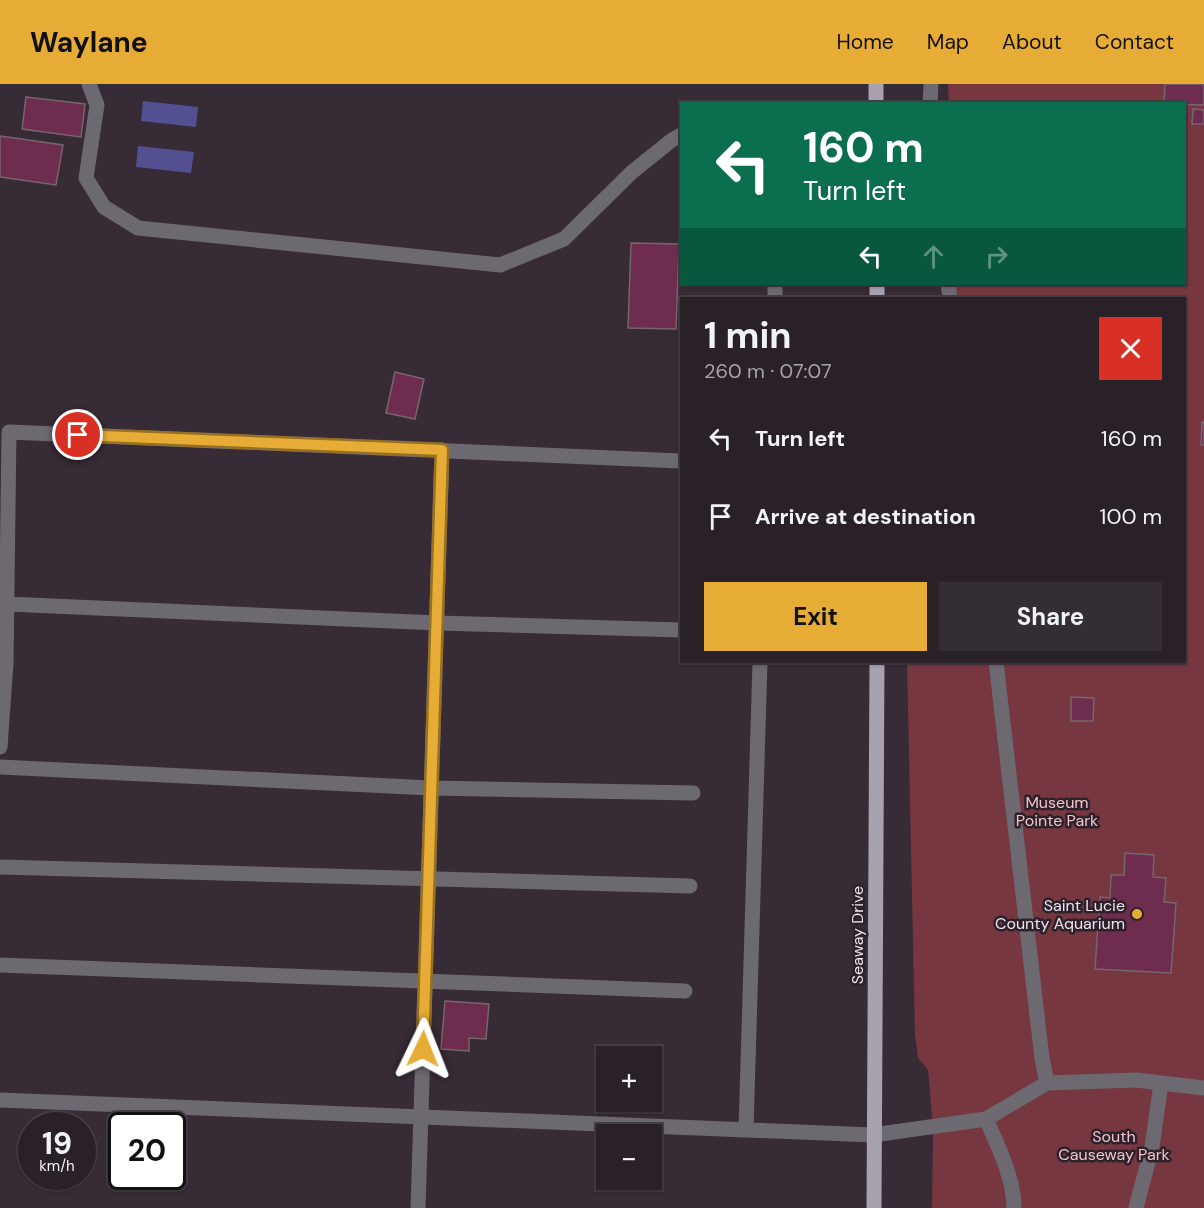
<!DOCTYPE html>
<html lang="en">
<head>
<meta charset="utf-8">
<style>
	body { margin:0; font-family:"DM Sans",sans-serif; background:#352d34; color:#f1f3f6; height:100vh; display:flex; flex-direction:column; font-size:22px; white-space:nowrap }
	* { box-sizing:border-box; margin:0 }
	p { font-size:20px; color:#a5a3a8 }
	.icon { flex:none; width:33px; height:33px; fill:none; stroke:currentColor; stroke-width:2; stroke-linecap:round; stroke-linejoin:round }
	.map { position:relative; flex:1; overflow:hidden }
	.details { position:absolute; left:680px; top:213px; width:506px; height:366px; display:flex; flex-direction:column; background:#292028; border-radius:0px; box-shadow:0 2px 4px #0004,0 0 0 2px #453e45 }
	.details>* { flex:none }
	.top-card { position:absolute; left:680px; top:18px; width:506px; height:183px; border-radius:0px; box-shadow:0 2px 4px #0004,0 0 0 2px #453e45; background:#0b6e4f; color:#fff; overflow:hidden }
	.controls { position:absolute; left:596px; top:962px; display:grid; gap:12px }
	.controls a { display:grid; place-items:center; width:66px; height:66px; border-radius:0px; background:#292028; box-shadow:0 2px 4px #0004,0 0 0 2px #453e45; font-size:30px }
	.speed { position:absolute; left:18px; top:1028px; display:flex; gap:12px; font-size:30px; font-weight:700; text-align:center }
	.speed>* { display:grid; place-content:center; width:78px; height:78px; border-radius:50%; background:#292028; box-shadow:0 2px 4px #0004,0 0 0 2px #453e45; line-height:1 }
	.speed small { font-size:15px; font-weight:400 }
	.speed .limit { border:3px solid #111; border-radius:9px; background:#fff; color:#111 }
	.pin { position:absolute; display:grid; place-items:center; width:51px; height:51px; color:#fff; margin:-26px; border:3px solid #fff; border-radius:50%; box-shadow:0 2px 6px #0007 }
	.me { position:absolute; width:66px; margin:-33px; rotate:2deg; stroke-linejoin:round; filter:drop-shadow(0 0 4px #0008) }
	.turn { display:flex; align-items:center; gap:21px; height:126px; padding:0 24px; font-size:27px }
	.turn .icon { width:78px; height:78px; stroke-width:2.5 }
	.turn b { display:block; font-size:42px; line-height:51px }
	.lanes { display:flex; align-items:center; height:57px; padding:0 24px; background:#0003; justify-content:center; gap:30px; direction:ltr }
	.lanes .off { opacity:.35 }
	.round { display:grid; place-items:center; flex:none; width:63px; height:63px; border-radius:0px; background:#352d34 }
	.overview { display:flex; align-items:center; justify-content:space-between; height:102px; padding:0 24px }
	h1 { font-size:36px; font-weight:700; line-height:45px }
	.cta { display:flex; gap:12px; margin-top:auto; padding:12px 24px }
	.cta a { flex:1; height:69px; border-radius:0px; background:#e7ac36; color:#111; font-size:24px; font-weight:700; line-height:69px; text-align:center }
	.cta a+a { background:#352d34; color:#f1f3f6 }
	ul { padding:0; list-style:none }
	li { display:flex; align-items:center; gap:18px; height:78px; padding:0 24px }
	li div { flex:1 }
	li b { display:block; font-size:22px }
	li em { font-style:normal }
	header { display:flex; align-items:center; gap:36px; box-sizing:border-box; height:84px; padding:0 30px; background:#e7ac36; color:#111 }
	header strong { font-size:28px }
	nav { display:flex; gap:33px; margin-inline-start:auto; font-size:21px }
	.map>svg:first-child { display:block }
	.green { fill:#773740 }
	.water { fill:#525091 }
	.building { fill:#6e2c4f; stroke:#77656d; stroke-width:1.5 }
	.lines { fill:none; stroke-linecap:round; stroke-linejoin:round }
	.minor { stroke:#6c6970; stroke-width:15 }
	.major { stroke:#a8a1b0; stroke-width:15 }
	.route-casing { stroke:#967023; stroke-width:15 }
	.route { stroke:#e7ac36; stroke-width:10 }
	.poi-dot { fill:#e7ac36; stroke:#2d212c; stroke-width:2 }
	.labels { text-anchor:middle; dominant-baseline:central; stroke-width:5; stroke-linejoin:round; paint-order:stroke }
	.park-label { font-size:16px; fill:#f3c5c9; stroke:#2d212c }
	.poi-label { font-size:16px; fill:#eee6ed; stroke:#2d212c; text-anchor:end }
	.street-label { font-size:16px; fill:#eee6ed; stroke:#2d212c }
</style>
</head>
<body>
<header>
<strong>Waylane</strong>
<nav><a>Home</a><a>Map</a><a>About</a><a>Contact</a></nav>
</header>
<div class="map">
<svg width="1204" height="1124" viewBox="0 0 1204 1124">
	<rect width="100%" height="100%" fill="#372b36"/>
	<!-- green -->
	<path class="green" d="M948,0h256v1124h-272l1,-82 -5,-56 -10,-12 -3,-23 -8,-373h277v-364h-229l1,-14h228v-180l-235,-1z"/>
	<!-- water -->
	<path class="water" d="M143,17l55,6 -2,20 -55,-6z
		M138,62l56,6 -3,21 -55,-6z"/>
	<!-- building -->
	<path class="building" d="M1165,0h39v21l-40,-1z
		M26,13l59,7 -4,33 -59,-8z
		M1193,25l11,1v14h-12z
		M0,52l63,9 -7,40 -56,-8z
		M631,159l48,1 -3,85 -48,-1z
		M395,288l29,7 -9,40 -29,-6z
		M1202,338h2v23h-3z
		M1071,613l23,1 -1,23h-22z
		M1125,769l29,2 -1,22 13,1 -2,24 12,1 -5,70 -76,-4 5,-72 10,1 1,-23h13z
		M445,917l44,3 -3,35 -17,-1v13l-28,-2z"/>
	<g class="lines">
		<!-- minor -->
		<path class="minor" d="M89,0l8,21 -11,73 18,29 34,21 362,37 64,-26 68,-67 40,-32 9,-5
			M930,20l1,-20
			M948,200l2,14
			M775,214v-14
			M7,520l430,19 244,7
			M996,578l46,396 5,25
			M0,663l6,-83 3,-232 672,29
			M0,683l431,21 262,5
			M0,783l690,19
			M0,881l685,26
			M0,1016l873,35 113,-16 61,-36 89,-3 68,8
			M986,1035c12,27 28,59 28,89
			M746,1045l14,-467
			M418,1124l24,-758
			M1136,1124l16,-61 9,-63"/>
		<!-- major -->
		<path class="major" d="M876,0v20
			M877,200v14
			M874,1124l3,-546"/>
	</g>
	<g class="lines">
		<defs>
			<path id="route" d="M78,351l364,15 -19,599"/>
		</defs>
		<!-- route casing -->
		<use href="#route" class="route-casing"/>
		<!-- route -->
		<use href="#route" class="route"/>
	</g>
	<!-- markers -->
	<circle class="poi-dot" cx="1137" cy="830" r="6"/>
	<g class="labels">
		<!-- park labels -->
		<g class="park-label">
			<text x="1057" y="718">Museum<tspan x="1057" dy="18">Pointe Park</tspan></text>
			<text x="1114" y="1052">South<tspan x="1114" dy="18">Causeway Park</tspan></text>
		</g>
		<!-- poi labels -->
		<g class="poi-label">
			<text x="1125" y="821">Saint Lucie<tspan x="1125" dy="18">County Aquarium</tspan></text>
		</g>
		<!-- street labels -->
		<g class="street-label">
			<text transform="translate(857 851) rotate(-90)">Seaway Drive</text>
		</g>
	</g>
</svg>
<div class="controls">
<a>+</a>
<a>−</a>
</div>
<div class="speed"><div>19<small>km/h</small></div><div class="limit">20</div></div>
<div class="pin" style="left:78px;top:351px;background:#d93025"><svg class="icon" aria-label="arrive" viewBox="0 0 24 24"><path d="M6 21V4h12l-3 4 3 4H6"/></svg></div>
<svg class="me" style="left:423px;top:965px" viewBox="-20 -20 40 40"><path d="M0-17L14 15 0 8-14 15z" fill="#e7ac36" stroke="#fff" stroke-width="4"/></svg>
<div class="top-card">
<div class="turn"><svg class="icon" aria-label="left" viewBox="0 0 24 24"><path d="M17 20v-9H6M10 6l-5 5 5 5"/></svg><div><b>160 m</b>Turn left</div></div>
<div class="lanes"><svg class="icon" aria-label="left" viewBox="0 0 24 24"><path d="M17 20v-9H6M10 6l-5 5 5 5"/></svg><svg class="icon off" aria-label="ahead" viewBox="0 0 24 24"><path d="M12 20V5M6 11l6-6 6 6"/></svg><svg class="icon off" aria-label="right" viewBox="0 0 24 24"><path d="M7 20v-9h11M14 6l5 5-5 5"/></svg></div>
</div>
<section class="details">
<div class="overview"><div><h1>1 min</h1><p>260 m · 07:07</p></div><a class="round" style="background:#d93025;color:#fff"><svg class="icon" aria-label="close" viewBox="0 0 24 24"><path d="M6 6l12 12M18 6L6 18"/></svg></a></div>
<ul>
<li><svg class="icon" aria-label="left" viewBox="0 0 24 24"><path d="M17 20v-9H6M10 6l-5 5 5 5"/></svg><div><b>Turn left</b></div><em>160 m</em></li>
<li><svg class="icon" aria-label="arrive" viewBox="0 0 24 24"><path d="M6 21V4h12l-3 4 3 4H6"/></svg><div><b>Arrive at destination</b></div><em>100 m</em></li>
</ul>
<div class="cta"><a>Exit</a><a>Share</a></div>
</section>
</div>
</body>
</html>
